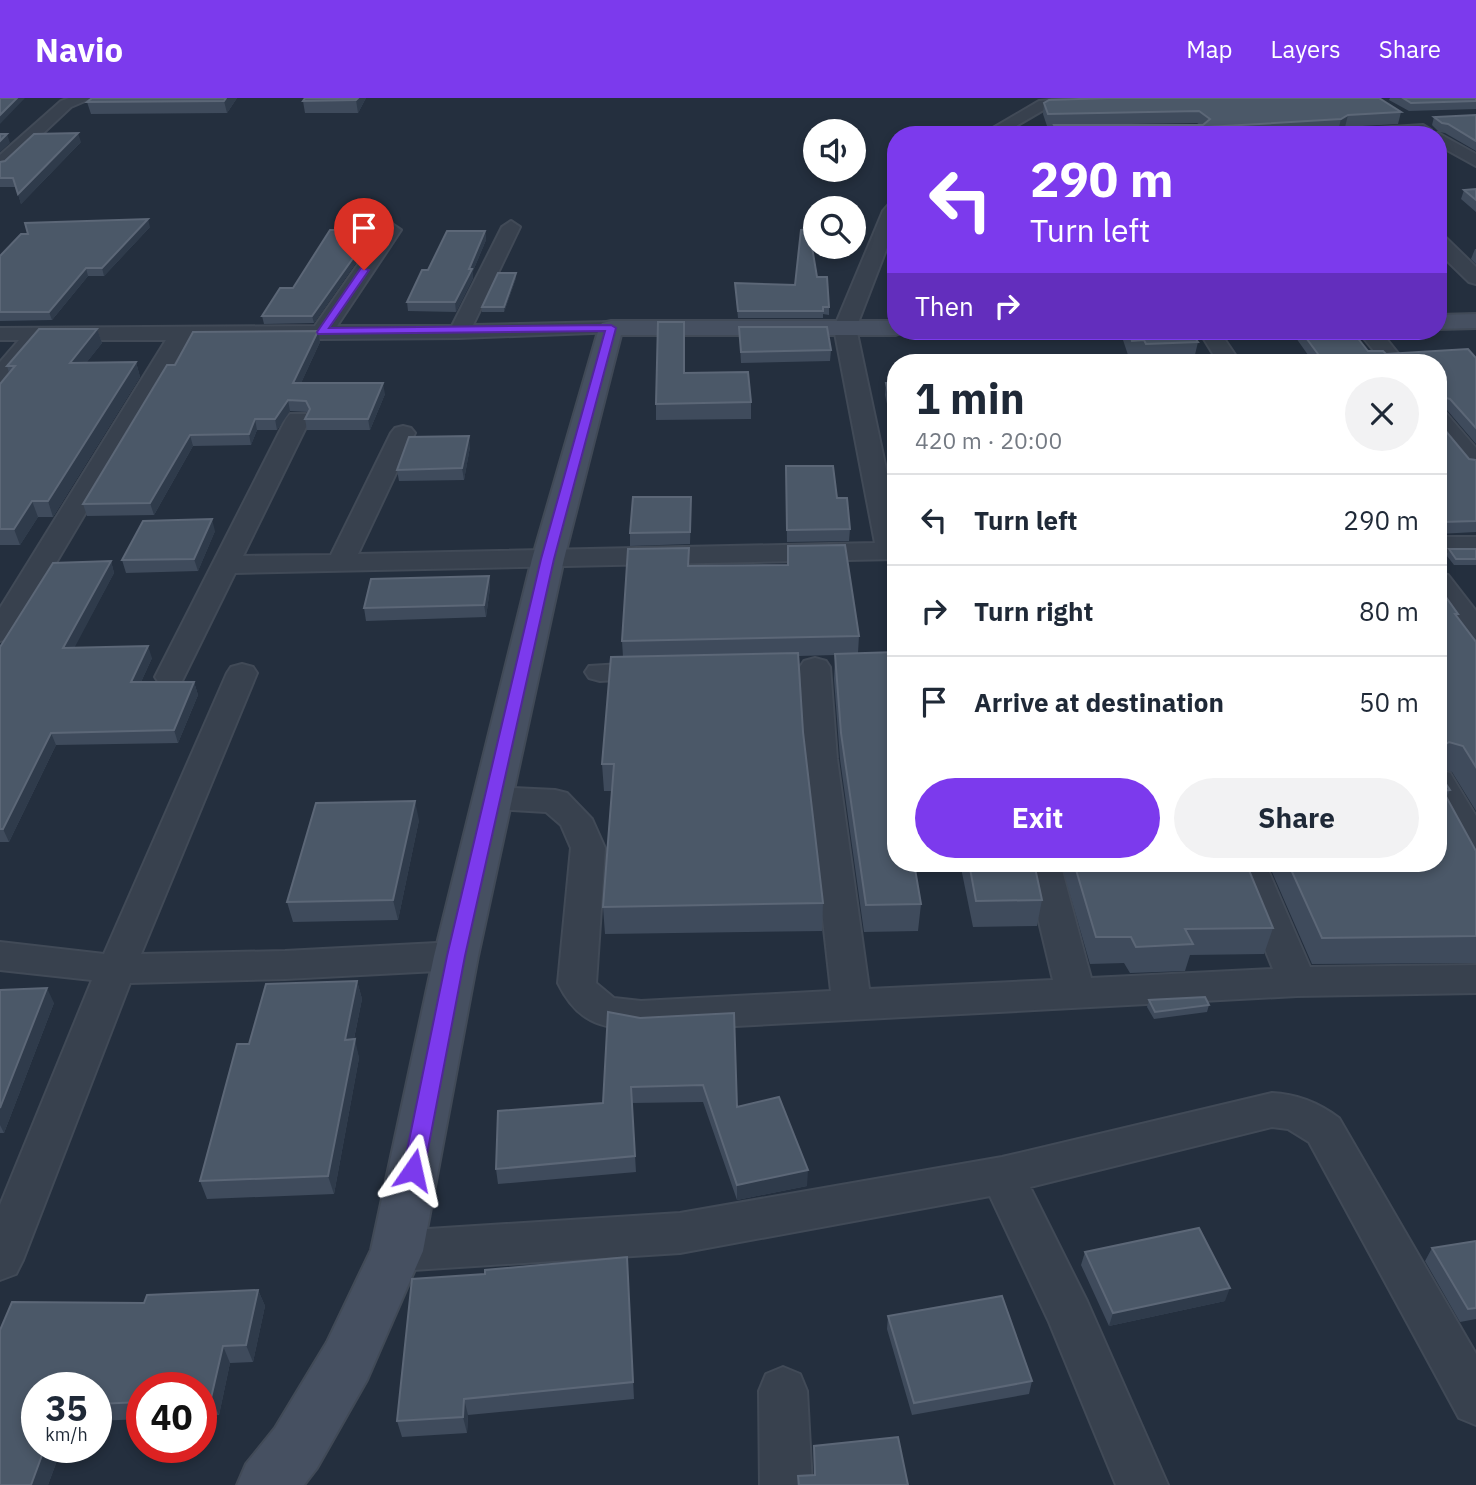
<!DOCTYPE html>
<html lang="en">
<head>
<meta charset="utf-8">
<style>
	body { margin:0; font-family:"IBM Plex Sans",sans-serif; background:#f2f2f3; color:#1f2937; height:100vh; display:flex; flex-direction:column; font-size:26px; white-space:nowrap }
	* { box-sizing:border-box; margin:0 }
	p { font-size:23px; color:#747a83 }
	.icon { flex:none; width:38px; height:38px; fill:none; stroke:currentColor; stroke-width:2; stroke-linecap:round; stroke-linejoin:round }
	.map { position:relative; flex:1; overflow:hidden }
	.side { position:absolute; left:887px; top:256px; width:560px; height:518px; display:flex; flex-direction:column; background:#fff; border-radius:28px; box-shadow:0 4px 10px #0003 }
	.side>* { flex:none }
	.top-card { position:absolute; left:887px; top:28px; width:560px; height:214px; border-radius:28px; box-shadow:0 4px 10px #0003; background:#7c3aed; color:#fff; overflow:hidden }
	.controls { position:absolute; left:803px; top:21px; display:grid; gap:14px }
	.controls a { display:grid; place-items:center; width:63px; height:63px; border-radius:50%; background:#fff; box-shadow:0 4px 10px #0003; font-size:35px }
	.speed { position:absolute; left:21px; top:1274px; display:flex; gap:14px; font-size:35px; font-weight:700; text-align:center }
	.speed>* { display:grid; place-content:center; width:91px; height:91px; border-radius:50%; background:#fff; box-shadow:0 4px 10px #0003; line-height:1 }
	.speed small { font-size:18px; font-weight:400 }
	.speed .limit { border:10px solid #d22; background:#fff; color:#111 }
	.pin { position:absolute; display:grid; place-items:center; width:60px; height:60px; color:#fff; margin:-72px -30px; border-radius:50% 50% 50% 0; rotate:-45deg; box-shadow:0 0 7px #0007 }
	.pin .icon { rotate:45deg }
	.me { position:absolute; width:77px; margin:-38px; rotate:11deg; stroke-linejoin:round; filter:drop-shadow(0 0 5px #0008) }
	.turn { display:flex; align-items:center; gap:24px; height:147px; padding:0 28px; font-size:32px }
	.turn .icon { width:91px; height:91px; stroke-width:2.5 }
	.turn b { display:block; font-size:49px; line-height:60px }
	.then { display:flex; align-items:center; height:66px; padding:0 28px; background:#0003; gap:14px; font-size:26px }
	.round { display:grid; place-items:center; flex:none; width:74px; height:74px; border-radius:37px; background:#f2f2f3 }
	.head { display:flex; align-items:center; justify-content:space-between; height:119px; padding:0 28px }
	h1 { font-size:42px; font-weight:700; line-height:52px }
	.action { display:flex; gap:14px; margin-top:auto; padding:14px 28px }
	.action a { flex:1; height:80px; border-radius:42px; background:#7c3aed; color:#fff; font-size:28px; font-weight:700; line-height:80px; text-align:center }
	.action a+a { background:#f2f2f3; color:#1f2937 }
	ul { padding:0; list-style:none }
	li { display:flex; align-items:center; gap:21px; height:91px; padding:0 28px; border-top:2px solid #e0e1e3 }
	li div { flex:1 }
	li b { display:block; font-size:26px }
	li em { font-style:normal }
	header { display:flex; align-items:center; gap:42px; box-sizing:border-box; height:98px; padding:0 35px; background:#7c3aed; color:#fff }
	header strong { font-size:33px }
	nav { display:flex; gap:38px; margin-inline-start:auto; font-size:24px }
	.map>svg:first-child { display:block }
	.lines { fill:none; stroke-linecap:round; stroke-linejoin:round }
	.street-casing { stroke:#414a57; stroke-width:4 }
	.secondary-casing { stroke:#414a57; stroke-width:4 }
	.street { fill:#38414e; fill-rule:evenodd }
	.secondary { fill:#465061; fill-rule:evenodd }
	.wall { fill:#3f4b5c; fill-rule:evenodd }
	.shaded-wall { fill:#2f3b4b }
	.building { fill:#4b5868; stroke:#5c6777; stroke-width:2 }
	.route { fill:#7c3aed; stroke:#51269a; stroke-width:2 }
</style>
</head>
<body>
<header>
<strong>Navio</strong>
<nav><a>Map</a><a>Layers</a><a>Share</a></nav>
</header>
<div class="map">
<svg width="1476" height="1387" viewBox="0 0 1476 1387">
	<rect width="100%" height="100%" fill="#242f3e"/>
	<g class="lines">
		<defs>
			<path id="street" d="M69,0h23l-21,9 -65,61 -6,1v-14l61,-54z
				M1076,0h16l6,4 -8,5 -43,1 -36,21 86,-1 6,2 1,5h-123l58,-34z
				M1423,27l8,5 -2,3 -92,2 8,-5z
				M1438,35l38,21v12l-38,-21v-10h-6z
				M896,104v22l-40,104 40,188v43l-661,14 -54,110 -11,3 -11,-3 -4,-6 131,-258 4,-5h16l4,5 -67,137 88,-1 60,-122 4,-5 8,-2 8,2 4,5 -57,121 517,-11 -41,-215 49,-117 7,-8z
				M511,123l9,6 -47,98 138,-3 7,2 4,4 -4,4 -159,6 -271,2 -173,292 -5,6 -10,3v-33l166,-268h-124l-34,41 -8,2v-21l19,-22h-19v-12l315,-2 70,-100 7,-2 9,6 -64,96h115l50,-99z
				M1438,137l7,2 31,30v17l-7,-2 -31,-30z
				M1199,233h20l21,31h-22z
				M1358,233h22l25,31h-22z
				M1438,313l8,2 30,35v23l-9,-2 -29,-35z
				M1438,439h38v16h-38z
				M1438,475l10,2 28,36v28l-10,-3 -28,-36z
				M815,560l11,3 4,6 7,92 32,230 184,-9 -28,-117h35l31,115 182,-9 -43,-106h35l45,104 166,-2v28l-179,3 -656,35c-41,-3 -64,-9 -83,-48l13,-135 -10,-23 -15,-13 -52,-3 -12,-3 -5,-8 5,-8 12,-3 61,3 12,3 25,26 13,29 -9,135 18,15 27,3 190,-10 -26,-232 -5,-92 4,-6z
				M654,564l11,3 4,6 -4,6 -65,4 -11,-3 -4,-6 4,-6z
				M242,566l11,3 4,6 -116,281 144,-3 171,-9 13,4 6,10 -6,10 -13,4 -171,9 -155,4 -107,277 -7,14 -16,6v-75l92,-225 -92,-10v-28l104,12 123,-281 4,-6z
				M1438,672l12,3 26,43v41l-12,-4 -26,-43z
				M1272,995c25,1 47,10 67,25l137,236v71l-17,-7 -150,-276 -21,-13 -16,-2 -242,60 57,114 81,184h-52l-67,-163 -59,-126 -310,57 -283,18 -16,-6 -7,-14 7,-14 16,-6 283,-18 322,-56z
				M783,1269l17,7 7,17 5,94h-52l-1,-94 7,-17z"/>
			<path id="secondary" d="M1476,216v14l-38,1v-14z
				M611,223h285v10h10l-10,4h-275l-57,224 -86,397 -55,295 -56,129 -50,88 -13,17h-67l9,-21 29,-36 52,-86 44,-92 63,-294 98,-397 67,-231 3,-5z"/>
		</defs>
		<!-- street casing -->
		<use href="#street" class="street-casing"/>
		<!-- secondary casing -->
		<use href="#secondary" class="secondary-casing"/>
		<!-- street -->
		<use href="#street" class="street"/>
		<!-- secondary -->
		<use href="#secondary" class="secondary"/>
	</g>
	<!-- wall -->
	<path class="wall" d="M92,0h145l-10,15 -136,1 -4,-12z
		M366,0l-8,15h-53l-2,-12z
		M1390,0h86v11l-67,2 -20,-11z
		M1044,5l357,9 -3,12 -53,3 -7,4 -54,4h-293h61l1,-9h-6l-4,-12zM1197,25l3,2h-134z
		M1476,17v36l-31,-18 -6,-1 -7,-7 2,-8z
		M81,44l-60,62 -5,-17h-16v-25z
		M1476,91v23l-15,-13 3,-9z
		M150,129l-46,49h-16l-36,44 -52,1v-65z
		M373,132l1,7 -60,86 -50,1 -2,-8 31,-28z
		M485,133l1,9 -13,31v7l-17,34 -48,-1 -1,-9 21,-32z
		M1475,151h1v15l-5,-5z
		M516,175v5l-12,34h-22v-5z
		M895,178h1v19l-2,-8z
		M817,179l12,30v8l-6,-1v4h-85l-3,-35 60,2z
		M739,229l92,23 -1,11 -89,2z
		M97,231l5,14 -16,20 50,-1 4,15 -87,140h-15l-18,28h-20v-161l9,-11 -2,-7z
		M318,233l2,11 -19,41 84,11 -15,36h-63l-2,-11 3,-7 -18,-1 -13,19h-20l-6,15 -58,1 -39,69 -67,1 -4,-12 92,-139z
		M1120,233h70l8,11 -4,17 -52,2 -2,-3h-11z
		M1298,233h3l67,20 18,3 90,4v86l-29,-34 -8,-1v14l30,36 7,1v72l-38,2v-172h-125l-17,-24z
		M684,275l67,29v17l-95,1v-16z
		M886,285h10v90l-5,-22 1,-12h3l-10,-44z
		M470,349l-6,33 -65,1 -2,-11z
		M786,368l51,32 13,31 -1,12 -62,1z
		M691,411l-1,35 -60,2v-13z
		M215,433l-17,40 -72,2 -4,-13z
		M788,448l71,90 -1,17 38,-1 -1,100 26,152 -3,27 -54,1 -24,-173 -6,-80 1,-24 -36,1 4,76 20,171 -1,28 -217,3 -2,-27 9,-116h-8l-2,-27 21,-107 -1,-16 67,-75 98,-1z
		M1449,451h27v16h-22l-7,-9z
		M111,463l3,12 -40,74 78,11 -11,24h53l4,13 -20,48 -122,2 -47,97h-9v-195z
		M489,478l1,12 -4,29 -120,4 -2,-13z
		M1438,488l20,28 -1,3 19,25v169l-24,-39 -6,-2v14l4,6 -3,7 29,54v112l-164,1 -44,-101h170z
		M419,722l-21,100 -105,2 -6,-20z
		M960,765h74l8,37 -5,26 -64,1z
		M1061,765h185l27,65 -9,26 -74,1 -5,16 -55,2 -6,-10 -34,1z
		M357,883l5,18 -8,40 5,19 -25,136 -127,5 -7,-18 49,-137z
		M0,892l54,13 -50,130h-4z
		M1149,902l60,5 -2,7 -53,7 -7,-12z
		M608,914l129,95 70,79 -70,14 -34,-98 -71,1 4,69 -138,12 -2,-15 107,-66z
		M1476,1143v78l-16,3 -35,-61 7,-13z
		M1085,1154l140,49 -116,25 -28,-61z
		M627,1159l7,142 -166,16 -1,18 -65,4 -5,-16 88,-147z
		M258,1192l7,16 -12,56 -23,1 -11,52 -18,1v-28h-59v31l-46,2v-33h-59v59h25l-14,38h-48v-155l144,-27z
		M888,1218l144,65 -3,13 -117,21 -25,-86z
		M814,1348l94,39h-111l1,-9 16,-1z"/>
	<!-- shaded-wall -->
	<path class="shaded-wall" d="M17,0h8l-25,26v-9z
		M226,0h11l-10,15 -3,-12z
		M358,0h8l-8,15 -2,-13z
		M1348,17l-3,12 -7,4 3,-12z
		M78,35l3,9 -60,62 -3,-10z
		M7,36l3,9 -10,9v-11z
		M148,121l2,8 -46,49 -2,-8z
		M373,132l1,7 -60,86 -2,-7z
		M485,133l1,9 -13,31v7l-17,34 -1,-10z
		M86,170l2,8 -36,44 -3,-8z
		M516,175v5l-12,34v-5z
		M97,231l5,14 -27,34 -5,-14z
		M318,233l2,11 -24,52 -3,-11z
		M136,264l4,15 -87,140 -5,-16z
		M383,285l2,11 -15,36 -2,-11z
		M288,302l2,11 -13,19 -2,-11z
		M255,321l2,11 -6,15 -2,-11z
		M190,337l3,11 -39,69 -4,-12z
		M469,338l1,11 -6,33 -2,-12z
		M32,403l6,16 -18,28 -6,-16z
		M212,421l3,12 -17,40 -4,-12z
		M111,463l3,12 -46,87 -5,-12z
		M489,478l1,12 -4,29 -2,-12z
		M148,548l4,12 -17,37 -4,-13z
		M194,584l4,13 -20,48 -4,-13z
		M891,629h5v25l-7,1z
		M51,635l5,12 -47,97 -6,-13z
		M415,703l4,19 -21,100 -5,-20z
		M357,883l5,18 -12,59 -5,-18z
		M47,890l7,15 -50,130 -4,-8v-17z
		M355,941l4,19 -25,136 -6,-18z
		M808,1072l-1,16 -70,14v-15z
		M1230,1190l-5,13 -116,25 4,-13z
		M258,1192l7,16 -12,56 -7,-17z
		M223,1248l7,17 -11,52 -8,-17z
		M464,1301l4,16 -1,18 -4,-16z
		M45,1349h17l-14,38h-17z"/>
	<!-- building -->
	<path class="building" d="M0,0h17l-17,17z
		M92,0h134l-2,3 -137,1z
		M305,0h53l-2,2 -53,1z
		M1109,0h270l22,14 -53,3 -7,4 -150,9 5,7h-204l-1,-1 69,1 -6,-10h149l7,-6 -11,-8 -151,3 -4,-11 5,-3z
		M1403,0h73v3l-65,2z
		M1476,17v26l-28,-17 -6,-1 -8,-6z
		M78,35l-60,61 -5,-16h-13v-16l5,-1 29,-27z
		M0,36h7l-7,7z
		M1476,91v11l-12,-10z
		M148,121l-46,49h-16l-37,44h-49v-56l21,-22h7l-3,-11z
		M809,131l8,48h10l2,30h-6v4h-85l-3,-28 60,2 6,-55z
		M330,132h43l-61,86h-50l18,-28h13z
		M447,133h38l-16,38h3l-17,33h-48l15,-32h6z
		M498,175h18l-12,34h-22z
		M658,224h26v51l64,-1 3,30 -95,2z
		M739,229h88l4,23 -90,2z
		M39,231h58l-27,34 66,-1 -88,139h-16l-18,28h-14v-145l15,-18h-8z
		M318,233l-25,52h90l-15,36h-63l5,-10 -4,-8 -18,-1 -13,19h-20l-6,15 -59,1 -40,68 -67,1 84,-139h8l18,-33z
		M1129,233h61l8,11 -52,2 -2,-4 -12,1z
		M1301,233h51l16,20h15l3,3 82,-5 8,9v70l-26,-29 -8,-2 -3,3v23l30,36 7,1v61l-34,1 -2,6 -2,-2v-164h-114z
		M886,285h10v47z
		M469,338l-7,32 -65,2 12,-33z
		M892,341h4v18z
		M786,368h47l4,32h10l3,31 -63,1z
		M633,399h58l-1,35 -60,1z
		M212,421l-18,40 -72,1 21,-39z
		M845,447l14,91 -237,5 6,-92 61,-1 -1,18 100,-1v-19z
		M1449,451h27v10h-20z
		M111,463l-48,87 85,-2 -17,36h63l-20,48 -123,3 -48,96h-3v-182l53,-84z
		M489,478l-5,29 -120,3 7,-29z
		M1438,488l20,28h-3l21,28v125l-13,-21 -14,-4 -3,2v40l4,6 -7,1 33,60v85l-154,2 -34,-75h150z
		M896,554v75h-5l5,29v107h18l7,41 -55,1 -25,-172 -6,-79z
		M798,555l5,79 20,171 -220,4 11,-143h-12l9,-107z
		M415,703l-22,99 -106,2 29,-99z
		M969,765h65l8,37 -66,1z
		M1074,765h172l27,65 -88,1 8,15 -57,3 -5,-10h-35z
		M357,883l-12,59 10,-1 -27,137 -128,5 37,-137h12l17,-60z
		M47,890l-47,120v-118z
		M1205,899l4,8 -54,7 -6,-12z
		M608,914l32,6 94,-5 3,94 42,-10 29,73 -71,15 -34,-100 -72,2 4,69 -139,13 2,-58 105,-8z
		M1199,1130l31,60 -117,25 -28,-61z
		M1476,1143v67l-8,1 -36,-61z
		M627,1159l6,125 -169,17 -1,18 -66,4 15,-142 73,-5v-4z
		M258,1192l-12,55 -23,1 -12,52 -10,1v-11h-59v14l-46,2v-16h-59v59h8l-14,38h-31v-155l12,-28 132,1 3,-8z
		M1002,1198l30,85 -118,22 -26,-87z
		M898,1339l10,48h-109l-1,-9 17,-1 -1,-29z"/>
	<!-- route -->
	<path class="route" d="M361,170l8,2 -40,58 282,-3 5,3 -62,231 -89,397 -41,214 -3,7 -8,2 -7,-2 -3,-7 44,-214 94,-397 64,-228 -287,3 -1,-2z"/>
</svg>
<div class="controls">
<a><svg class="icon" aria-label="sound" viewBox="0 0 24 24"><path d="M4 9h4l5-4v14l-5-4H4zM17 9q2 3 0 6"/></svg></a>
<a><svg class="icon" aria-label="search" viewBox="0 0 24 24"><circle cx="10" cy="10" r="6"/><path d="M15 15l6 6"/></svg></a>
</div>
<div class="speed"><div>35<small>km/h</small></div><div class="limit">40</div></div>
<div class="pin" style="left:364px;top:172px;background:#d93025"><svg class="icon" aria-label="arrive" viewBox="0 0 24 24"><path d="M6 21V4h12l-3 4 3 4H6"/></svg></div>
<svg class="me" style="left:413px;top:1072px" viewBox="-20 -20 40 40"><path d="M0-17L14 15 0 8-14 15z" fill="#7c3aed" stroke="#fff" stroke-width="4"/></svg>
<div class="top-card">
<div class="turn"><svg class="icon" aria-label="left" viewBox="0 0 24 24"><path d="M17 20v-9H6M10 6l-5 5 5 5"/></svg><div><b>290 m</b>Turn left</div></div>
<div class="then">Then<svg class="icon" aria-label="right" viewBox="0 0 24 24"><path d="M7 20v-9h11M14 6l5 5-5 5"/></svg></div>
</div>
<section class="side">
<div class="head"><div><h1>1 min</h1><p>420 m · 20:00</p></div><a class="round"><svg class="icon" aria-label="close" viewBox="0 0 24 24"><path d="M6 6l12 12M18 6L6 18"/></svg></a></div>
<ul>
<li><svg class="icon" aria-label="left" viewBox="0 0 24 24"><path d="M17 20v-9H6M10 6l-5 5 5 5"/></svg><div><b>Turn left</b></div><em>290 m</em></li>
<li><svg class="icon" aria-label="right" viewBox="0 0 24 24"><path d="M7 20v-9h11M14 6l5 5-5 5"/></svg><div><b>Turn right</b></div><em>80 m</em></li>
<li><svg class="icon" aria-label="arrive" viewBox="0 0 24 24"><path d="M6 21V4h12l-3 4 3 4H6"/></svg><div><b>Arrive at destination</b></div><em>50 m</em></li>
</ul>
<div class="action"><a>Exit</a><a>Share</a></div>
</section>
</div>
</body>
</html>
